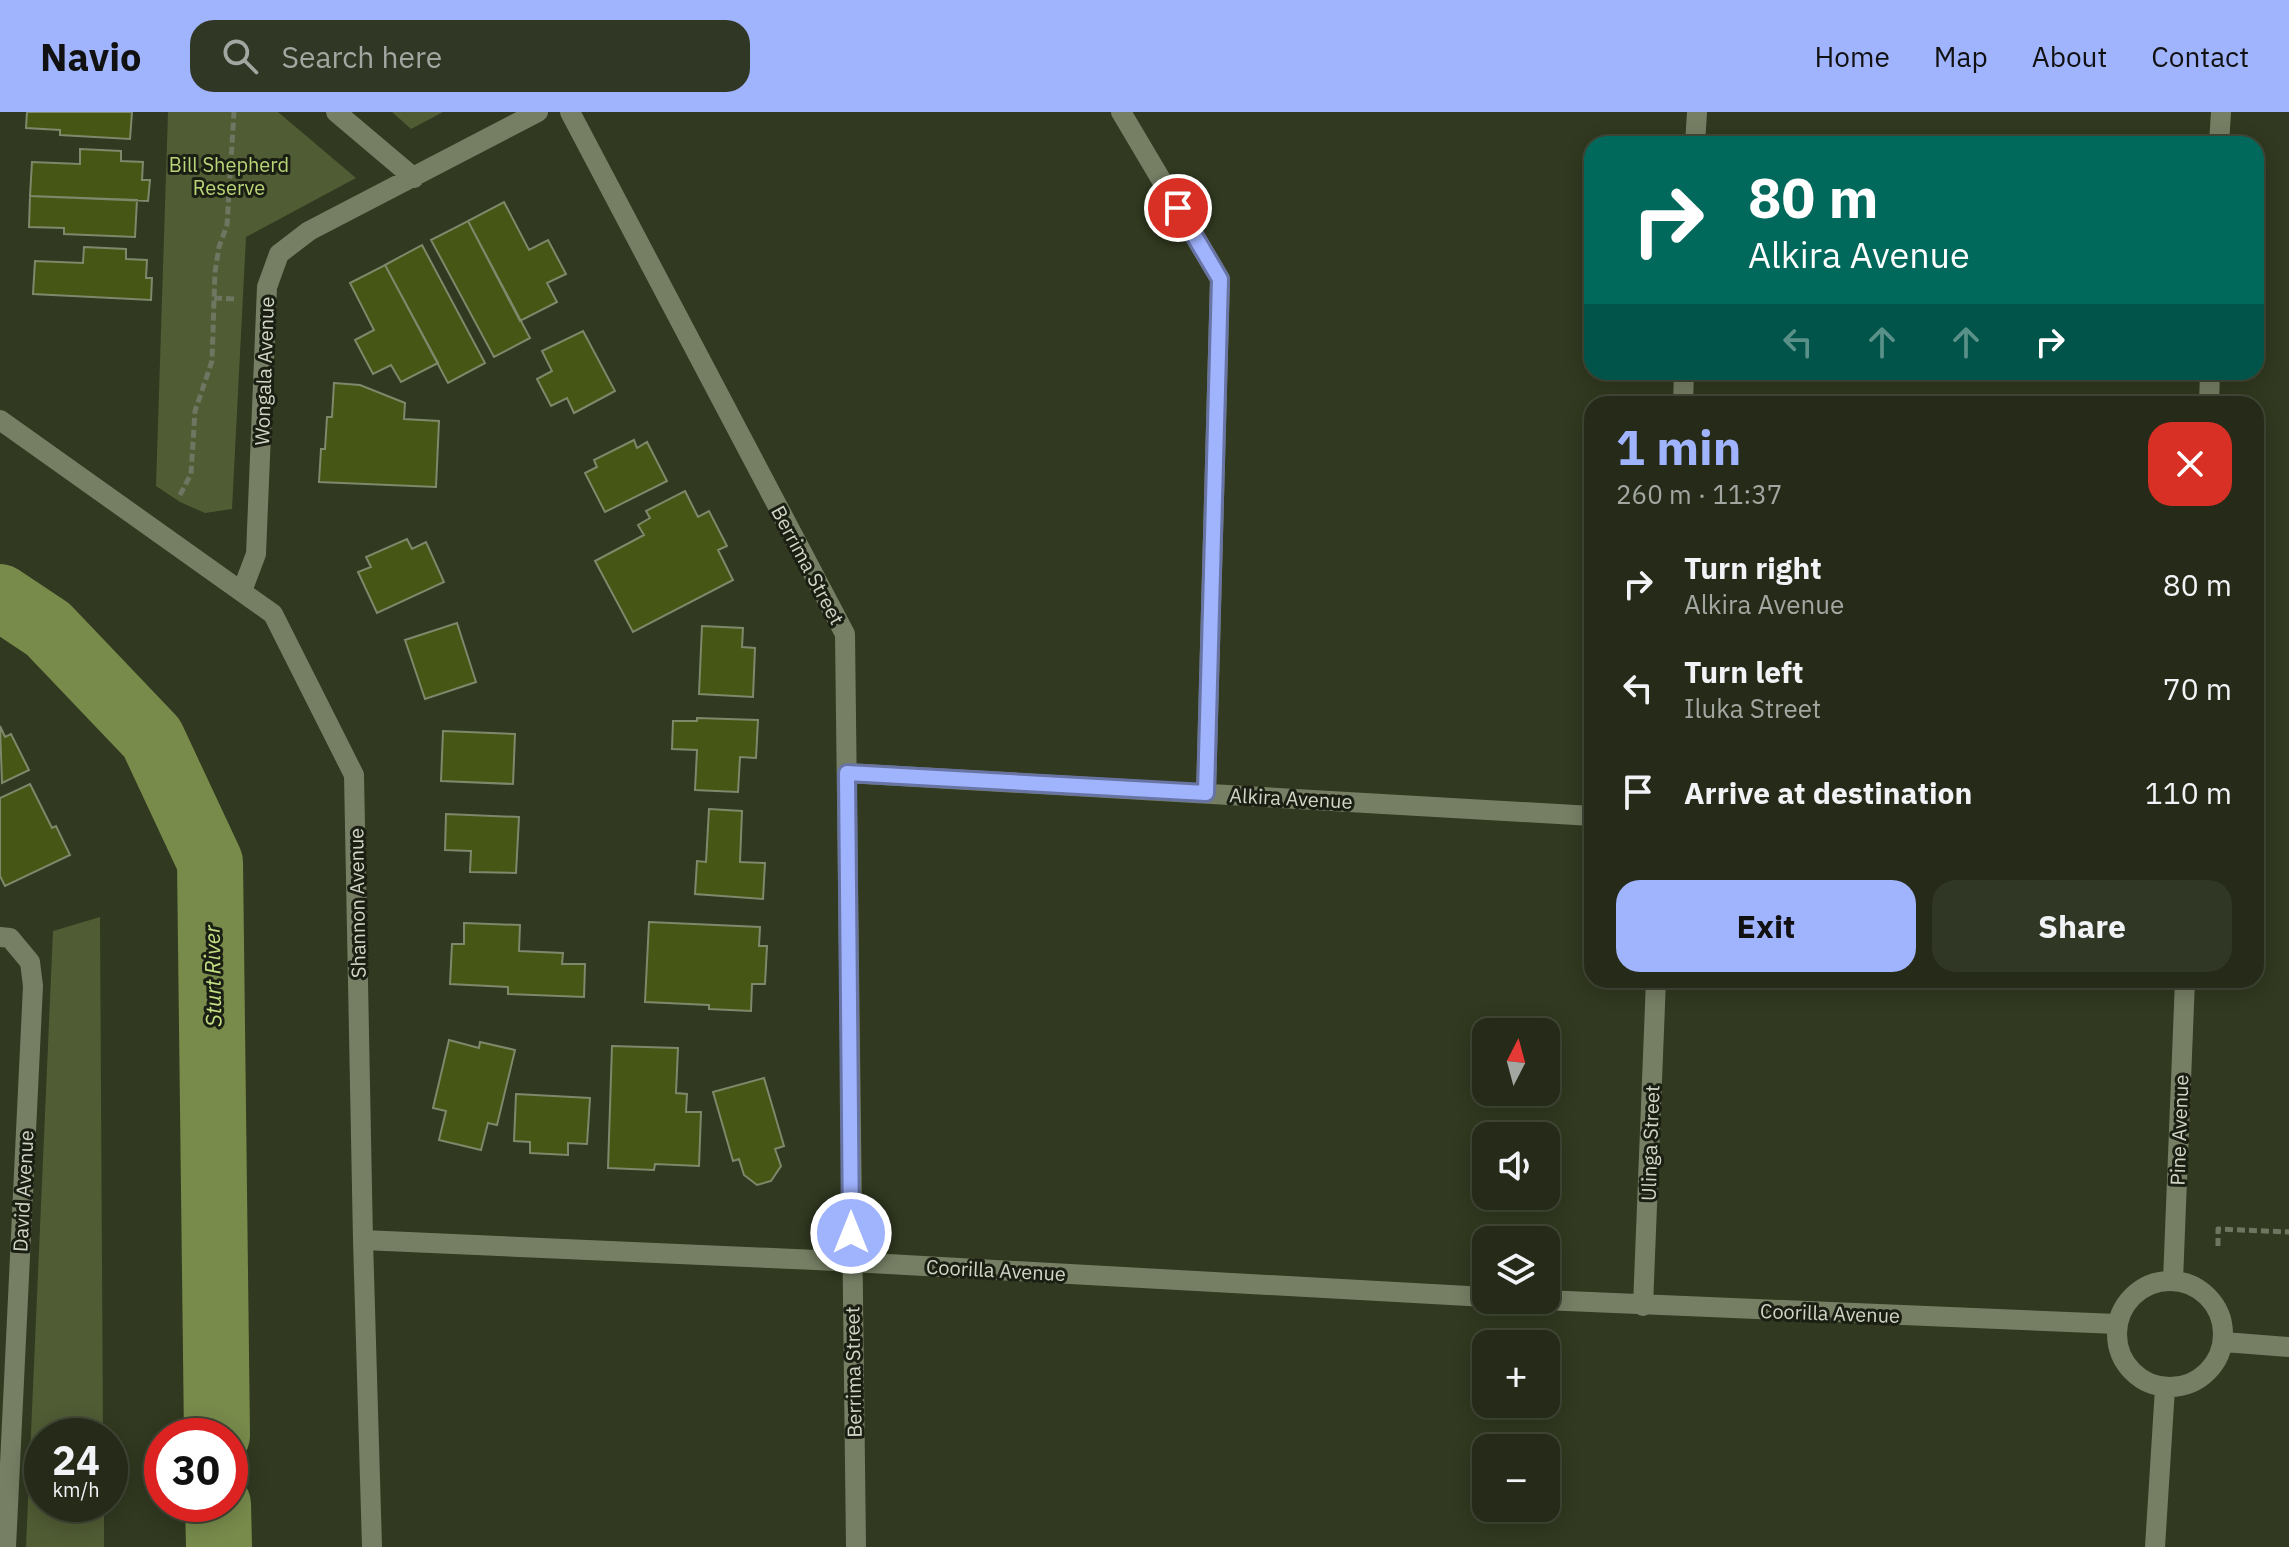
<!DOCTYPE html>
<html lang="en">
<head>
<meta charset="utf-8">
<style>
	body { margin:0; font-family:"IBM Plex Sans",sans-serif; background:#313725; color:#f1f3f6; height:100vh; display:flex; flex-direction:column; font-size:30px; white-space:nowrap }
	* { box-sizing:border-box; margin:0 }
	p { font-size:26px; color:#a3a7a2 }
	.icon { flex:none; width:44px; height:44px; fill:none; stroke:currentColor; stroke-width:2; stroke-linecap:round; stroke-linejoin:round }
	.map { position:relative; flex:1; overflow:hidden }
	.panel { position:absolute; left:1584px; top:284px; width:680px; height:592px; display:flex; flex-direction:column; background:#252b18; border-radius:24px; box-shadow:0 4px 20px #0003,0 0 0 2px #424737 }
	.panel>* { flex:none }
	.banner { position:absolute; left:1584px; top:24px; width:680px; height:244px; border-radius:24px; box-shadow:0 4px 20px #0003,0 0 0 2px #424737; background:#00695c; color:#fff; overflow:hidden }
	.needle { width:52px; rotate:6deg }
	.fabs { position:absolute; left:1472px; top:906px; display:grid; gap:16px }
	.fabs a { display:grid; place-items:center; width:88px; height:88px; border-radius:16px; background:#252b18; box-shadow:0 4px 20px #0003,0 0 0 2px #424737; font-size:40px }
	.speed { position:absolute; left:24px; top:1306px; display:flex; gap:16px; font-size:40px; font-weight:700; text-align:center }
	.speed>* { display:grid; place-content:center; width:104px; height:104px; border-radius:50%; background:#252b18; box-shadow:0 4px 20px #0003,0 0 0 2px #424737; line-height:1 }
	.speed small { font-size:20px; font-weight:400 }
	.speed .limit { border:12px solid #d22; background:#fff; color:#111 }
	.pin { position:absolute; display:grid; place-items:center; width:68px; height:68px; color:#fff; margin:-34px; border:4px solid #fff; border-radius:50%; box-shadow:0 2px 8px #0007 }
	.me { position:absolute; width:88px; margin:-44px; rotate:0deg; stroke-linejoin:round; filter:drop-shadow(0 0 6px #0008) }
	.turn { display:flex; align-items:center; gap:28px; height:168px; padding:0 32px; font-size:36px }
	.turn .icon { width:104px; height:104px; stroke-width:2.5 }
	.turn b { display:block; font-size:56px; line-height:68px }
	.lanes { display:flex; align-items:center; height:76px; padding:0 32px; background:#0003; justify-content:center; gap:40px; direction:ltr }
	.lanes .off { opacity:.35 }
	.round { display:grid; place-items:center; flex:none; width:84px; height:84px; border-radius:24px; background:#313725 }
	.headline { display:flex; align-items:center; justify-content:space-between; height:136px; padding:0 32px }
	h1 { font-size:48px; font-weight:700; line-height:60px; color:#a0b3fd }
	.cta { display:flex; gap:16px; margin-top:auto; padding:16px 32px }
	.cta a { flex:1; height:92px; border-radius:24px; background:#a0b3fd; color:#111; font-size:32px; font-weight:700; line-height:92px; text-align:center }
	.cta a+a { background:#313725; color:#f1f3f6 }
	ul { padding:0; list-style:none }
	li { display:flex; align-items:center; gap:24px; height:104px; padding:0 32px }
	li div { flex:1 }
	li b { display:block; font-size:30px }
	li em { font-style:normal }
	header { display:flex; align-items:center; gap:48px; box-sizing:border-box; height:112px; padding:0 40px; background:#a0b3fd; color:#111 }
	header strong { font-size:38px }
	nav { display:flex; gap:44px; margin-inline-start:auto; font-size:28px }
	.search { width:560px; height:72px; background:#313725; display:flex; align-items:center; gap:20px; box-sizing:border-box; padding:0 28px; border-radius:24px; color:#a3a7a2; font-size:30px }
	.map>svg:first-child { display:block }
	.green { fill:#505c34 }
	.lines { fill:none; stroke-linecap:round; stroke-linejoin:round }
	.river { stroke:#788b4b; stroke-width:66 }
	.building { fill:#465614; stroke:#7e886b; stroke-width:2 }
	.path { stroke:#6e7560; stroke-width:5; stroke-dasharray:8 4; stroke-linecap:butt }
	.minor { stroke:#767f64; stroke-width:20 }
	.route-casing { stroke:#6874a4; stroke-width:20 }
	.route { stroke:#a0b3fd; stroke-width:14 }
	.labels { text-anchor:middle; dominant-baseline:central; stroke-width:6; stroke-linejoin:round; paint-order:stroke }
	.park-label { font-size:20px; fill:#bad579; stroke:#1b1f13 }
	.street-label { font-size:20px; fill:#d0d6c6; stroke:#1b1f13 }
	.water-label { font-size:22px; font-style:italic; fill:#c5e085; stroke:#1b1f13 }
</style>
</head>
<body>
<header>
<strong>Navio</strong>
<div class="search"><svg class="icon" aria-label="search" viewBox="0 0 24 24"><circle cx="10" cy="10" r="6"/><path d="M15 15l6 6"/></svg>Search here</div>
<nav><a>Home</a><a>Map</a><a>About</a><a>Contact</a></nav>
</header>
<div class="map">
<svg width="2289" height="1435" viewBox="0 0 2289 1435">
	<rect width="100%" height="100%" fill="#313920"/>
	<!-- green -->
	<path class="green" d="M168,0h110l78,66 -110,59 -14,272 -27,4 -25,-11 -24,-16z
		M392,0h51l-32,17z
		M100,805l3,519h-61v68h62v43h-78l27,-616z"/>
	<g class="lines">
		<!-- river -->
		<path class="river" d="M0,485l48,32 104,109 58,124 7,574
			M218,1392l1,43"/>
	</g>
	<!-- building -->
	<path class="building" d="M27,0h105l-2,27 -70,-4v-5l-34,-2z
		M80,37l41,2v10l22,1 -1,18h8l-2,21 -118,-5 2,-34 48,2z
		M30,84l107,4 -2,37 -71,-3v-6l-35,-1z
		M504,90l25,48 19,-10 18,34 -19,9 10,19 -37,19 -52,-100z
		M468,109l62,117 -36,19 -63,-117z
		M422,133l63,118 -37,20 -63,-118z
		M84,135l42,2v10l21,1 -1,18h6l-1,22 -118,-6 2,-33 48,2z
		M385,153l53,98 -37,19 -10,-17 -18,9 -18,-34 19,-10 -24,-47z
		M583,219l32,60 -41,22 -7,-15 -16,8 -14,-27 15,-8 -10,-20z
		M334,271l26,2 45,18 -1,16 35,2 -3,66 -117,-5 2,-33h4l2,-32h5z
		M634,328l3,8 10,-6 20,39 -62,31 -20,-39 12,-6 -3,-7z
		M685,379l13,26 11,-6 18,35 -9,4 15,30 -100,52 -38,-71 49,-26 -6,-10 12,-7 -4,-7z
		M407,427l5,10 14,-7 18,40 -67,31 -19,-41 13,-5 -5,-10z
		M457,511l19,59 -51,17 -20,-59z
		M702,514l41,2 -1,19 13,1 -2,49 -54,-3z
		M697,606l61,2 -2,38 -16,-1 -2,35 -43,-2 2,-40 -25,-1 1,-28h24z
		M0,614l5,11 6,-3 18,36 -27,13z
		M443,619l72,3 -2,50 -72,-3z
		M30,672l22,44 4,-2 14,29 -65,31 -5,-10v-78z
		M709,697l33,2 -2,51 25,1 -2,36 -68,-5 2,-33 9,1z
		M446,702l73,3 -3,56 -46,-1 1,-21 -26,-1z
		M649,810l111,5 -1,19h8l-2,38h-13l-1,27 -42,-2v-4l-64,-3z
		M464,811l56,2 -1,26 44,2 -1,11h23l-1,33 -76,-3v-7l-58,-3 2,-40h12z
		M449,928l30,8 1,-6 35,8 -18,75 -9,-2 -7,27 -42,-10 7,-29 -13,-3z
		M612,934l66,2 -2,45 11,1 -1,18h15l-2,54 -44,-2 -1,6 -46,-2z
		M764,966l20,68 -9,3 6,17 -10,15 -14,4 -13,-10 -5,-16 -6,2 -20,-69z
		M516,982l74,4 -3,46 -19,-1v12l-38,-2v-11l-16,-1z"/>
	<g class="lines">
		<!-- path -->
		<path class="path" d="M214,186l22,1
			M180,383l11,-21 4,-63 17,-50 3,-89 4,-25 8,-22 7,-113
			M2218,1134v-17l71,3"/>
		<!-- minor -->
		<path class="minor" d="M336,0l78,66
			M570,0l275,522 11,913
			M1121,0l99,167 -14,514
			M1695,32l2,-32
			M2219,32l2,-32
			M1683,292l1,-32
			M2209,292l1,-32
			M0,308l273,194 81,161 9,465 9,307
			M242,479l14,-37 11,-267 12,-33 30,-23 229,-119
			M847,661l745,43
			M0,825l10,1 20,24 3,24 -27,561
			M363,1128l453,20 670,37
			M2173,1169l12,-301
			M2117 1222a53 53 0 1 1 106 0a53 53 0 1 1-106 0Z
			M1543,1188l574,24
			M1643,1194l13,-326
			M2224,1230l65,5
			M2155,1435l10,-159"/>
	</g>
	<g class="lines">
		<defs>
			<path id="route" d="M851,1121l-4,-460 359,20 14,-514 -42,-71"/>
		</defs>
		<!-- route casing -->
		<use href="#route" class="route-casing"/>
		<!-- route -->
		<use href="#route" class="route"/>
	</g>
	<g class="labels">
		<!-- park labels -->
		<g class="park-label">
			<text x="229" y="52">Bill Shepherd<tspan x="229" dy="23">Reserve</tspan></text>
		</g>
		<!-- street labels -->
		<g class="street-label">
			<text transform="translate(264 259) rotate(-88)">Wongala Avenue</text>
			<text transform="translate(808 453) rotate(62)">Berrima Street</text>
			<text transform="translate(1291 686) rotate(3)">Alkira Avenue</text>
			<text transform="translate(357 791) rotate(-91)">Shannon Avenue</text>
			<text transform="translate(2179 1018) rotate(-88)">Pine Avenue</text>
			<text transform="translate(1650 1031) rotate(-88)">Ulinga Street</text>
			<text transform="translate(23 1079) rotate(-87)">David Avenue</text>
			<text transform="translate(996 1158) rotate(3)">Coorilla Avenue</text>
			<text transform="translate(1830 1201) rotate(2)">Coorilla Avenue</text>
			<text transform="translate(853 1260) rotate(-91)">Berrima Street</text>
		</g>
		<!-- water labels -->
		<g class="water-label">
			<text transform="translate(212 864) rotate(-91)">Sturt River</text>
		</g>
	</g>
</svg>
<div class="fabs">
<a><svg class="needle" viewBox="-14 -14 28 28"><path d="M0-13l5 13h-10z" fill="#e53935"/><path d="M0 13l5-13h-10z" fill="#a3a7a2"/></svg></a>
<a><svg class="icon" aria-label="sound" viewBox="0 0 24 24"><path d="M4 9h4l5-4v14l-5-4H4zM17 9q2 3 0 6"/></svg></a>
<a><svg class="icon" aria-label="layers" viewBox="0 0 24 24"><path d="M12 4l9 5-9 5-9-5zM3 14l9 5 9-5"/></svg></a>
<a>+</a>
<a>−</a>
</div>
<div class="speed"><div>24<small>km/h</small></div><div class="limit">30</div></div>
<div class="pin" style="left:1178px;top:96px;background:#d93025"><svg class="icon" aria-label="arrive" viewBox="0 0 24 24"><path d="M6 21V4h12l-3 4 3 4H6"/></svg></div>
<svg class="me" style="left:851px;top:1121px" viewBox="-20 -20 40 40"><circle r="17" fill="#a0b3fd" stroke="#fff" stroke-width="3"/><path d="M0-11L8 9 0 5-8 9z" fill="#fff"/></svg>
<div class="banner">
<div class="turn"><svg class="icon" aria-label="right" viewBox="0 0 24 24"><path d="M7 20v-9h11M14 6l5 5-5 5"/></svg><div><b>80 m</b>Alkira Avenue</div></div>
<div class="lanes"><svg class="icon off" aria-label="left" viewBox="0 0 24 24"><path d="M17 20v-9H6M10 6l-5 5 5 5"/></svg><svg class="icon off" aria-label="ahead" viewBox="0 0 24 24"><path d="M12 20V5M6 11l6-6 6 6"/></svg><svg class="icon off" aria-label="ahead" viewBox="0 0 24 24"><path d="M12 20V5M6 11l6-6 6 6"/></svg><svg class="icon" aria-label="right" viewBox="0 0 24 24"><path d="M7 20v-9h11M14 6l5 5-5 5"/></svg></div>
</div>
<section class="panel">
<div class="headline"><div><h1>1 min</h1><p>260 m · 11:37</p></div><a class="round" style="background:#d93025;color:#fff"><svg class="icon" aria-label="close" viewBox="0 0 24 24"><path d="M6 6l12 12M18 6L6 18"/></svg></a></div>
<ul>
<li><svg class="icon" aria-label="right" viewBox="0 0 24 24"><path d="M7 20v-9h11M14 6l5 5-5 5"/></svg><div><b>Turn right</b><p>Alkira Avenue</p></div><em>80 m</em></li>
<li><svg class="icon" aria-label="left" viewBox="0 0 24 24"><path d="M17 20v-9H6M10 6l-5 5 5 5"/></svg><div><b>Turn left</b><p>Iluka Street</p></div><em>70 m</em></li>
<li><svg class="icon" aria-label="arrive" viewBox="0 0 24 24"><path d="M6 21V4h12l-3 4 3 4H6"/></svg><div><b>Arrive at destination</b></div><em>110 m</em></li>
</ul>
<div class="cta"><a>Exit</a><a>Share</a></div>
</section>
</div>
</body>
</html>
